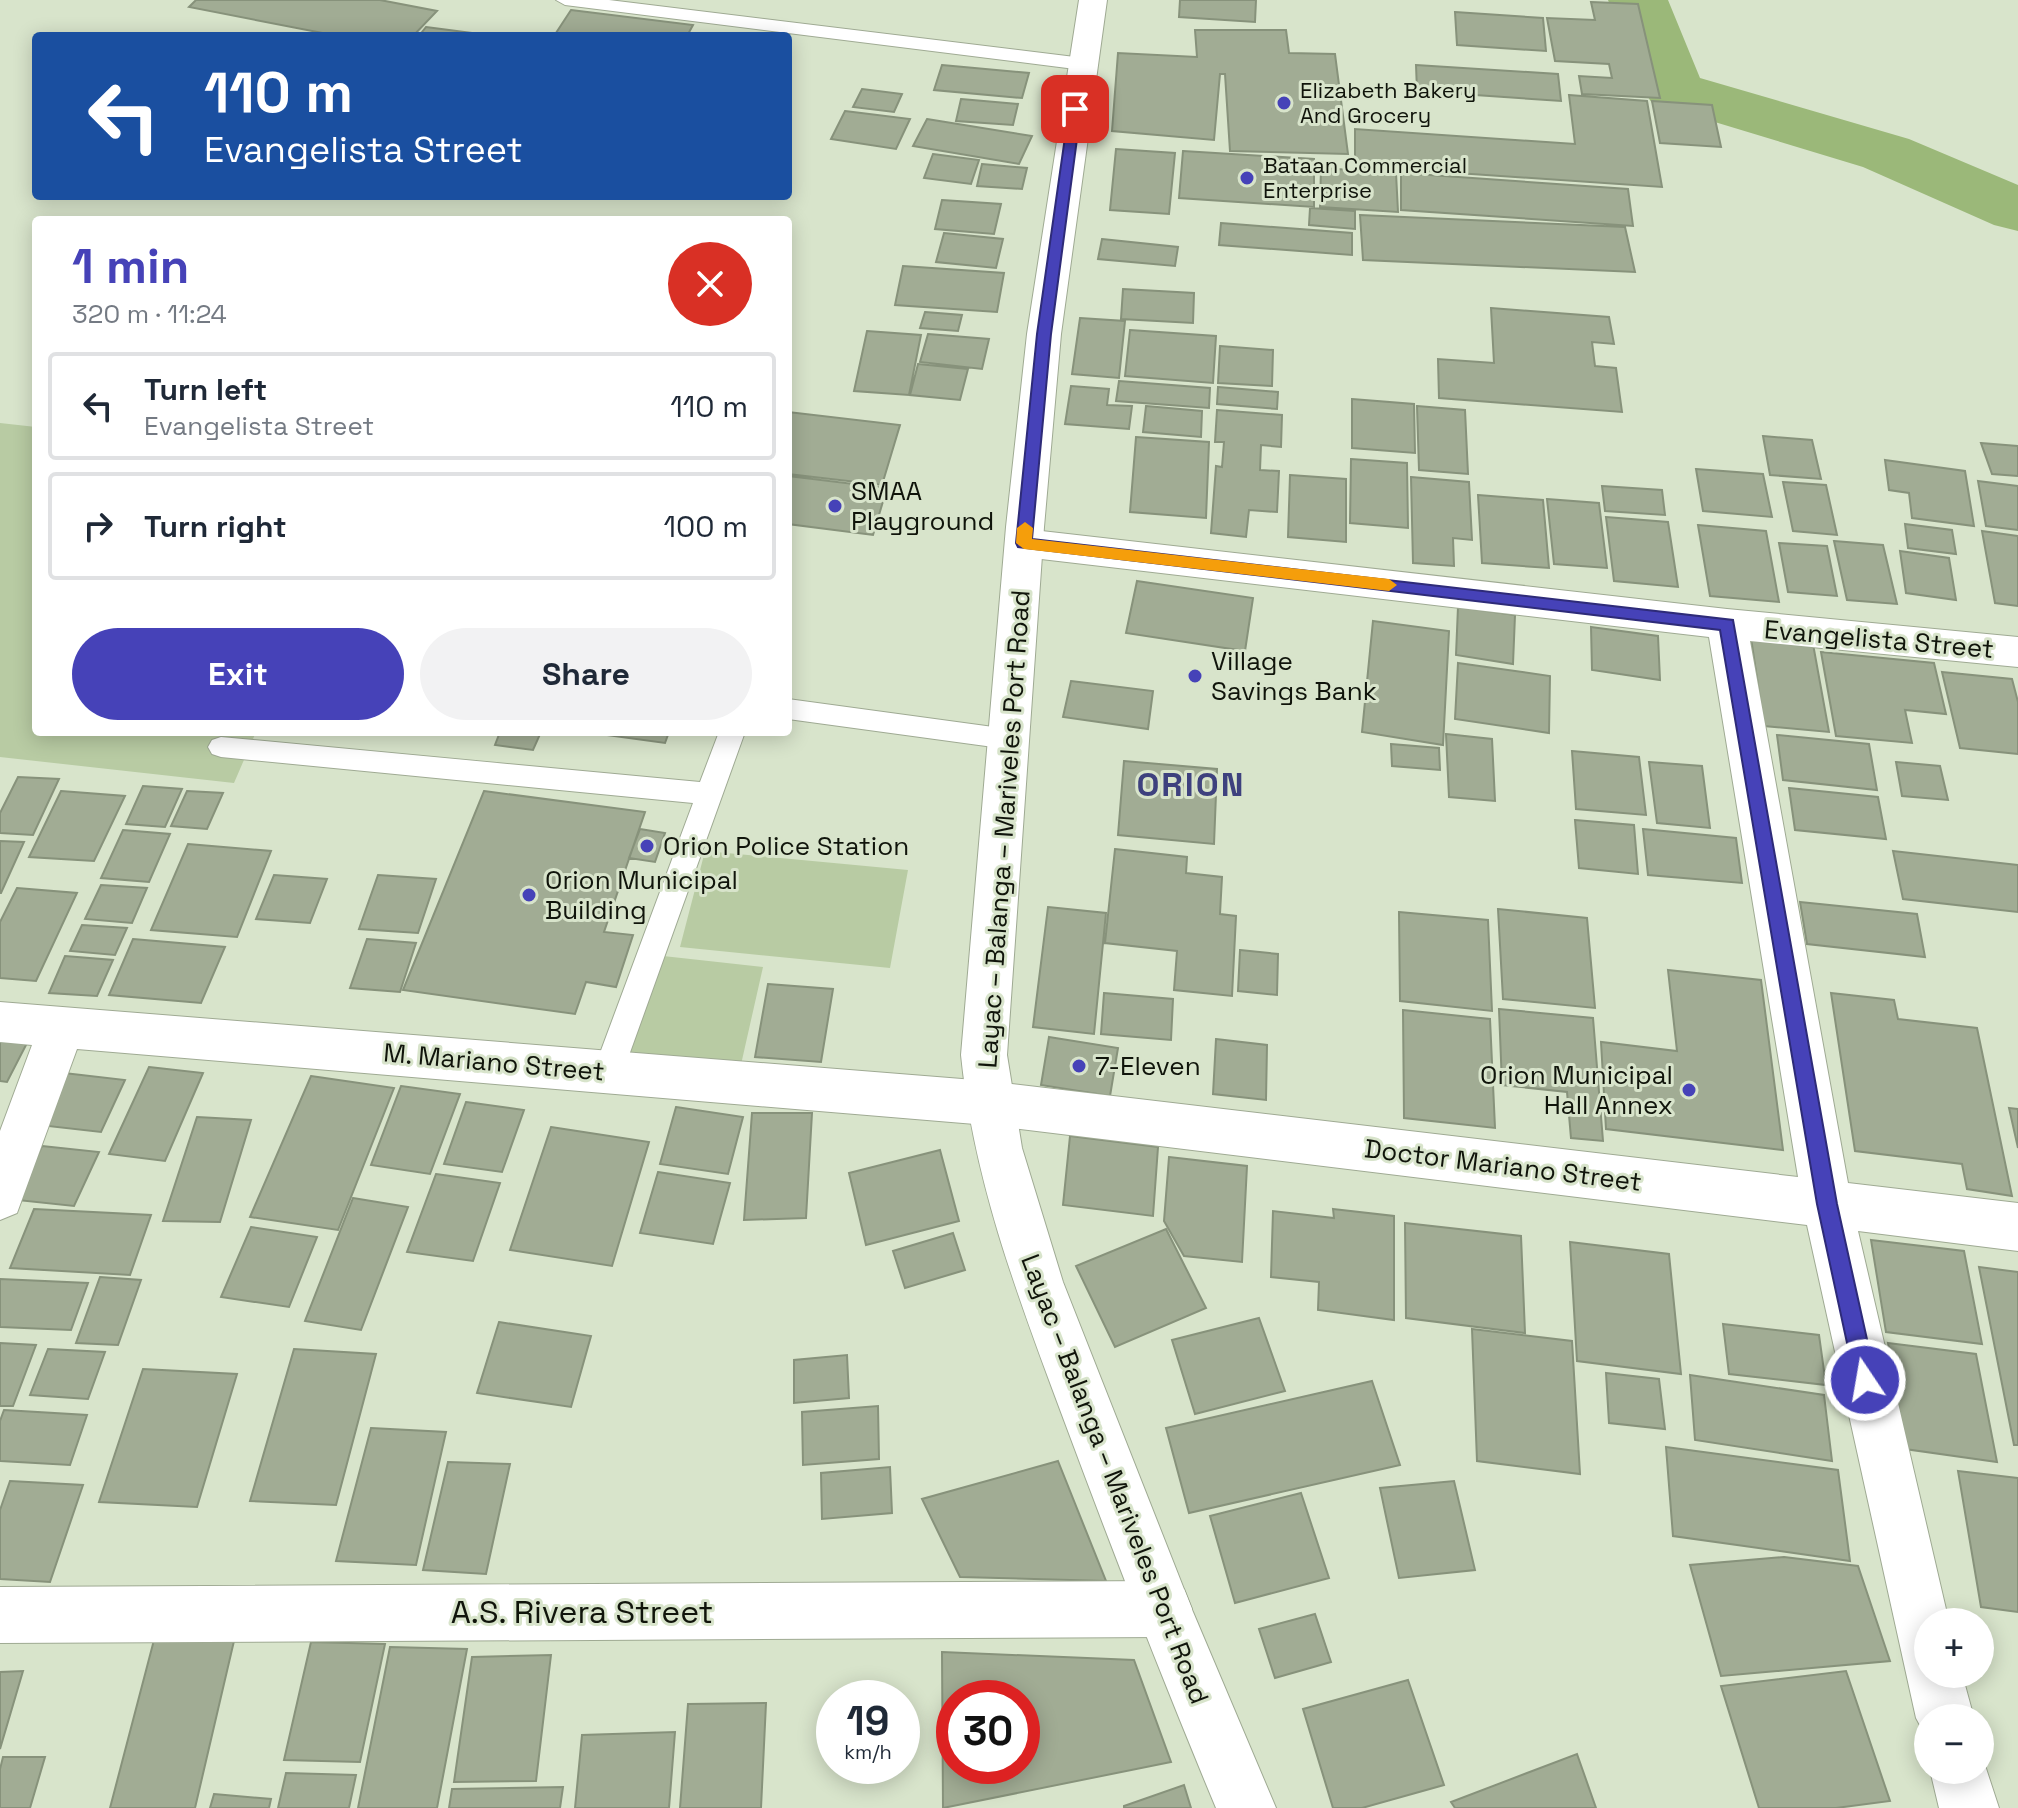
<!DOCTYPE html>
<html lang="en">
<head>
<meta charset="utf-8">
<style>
	body { margin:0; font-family:"Space Grotesk",sans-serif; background:#f2f2f3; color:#1f2937; height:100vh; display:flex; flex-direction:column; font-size:30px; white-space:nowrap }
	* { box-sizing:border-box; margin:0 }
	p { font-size:26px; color:#747a83 }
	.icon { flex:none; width:44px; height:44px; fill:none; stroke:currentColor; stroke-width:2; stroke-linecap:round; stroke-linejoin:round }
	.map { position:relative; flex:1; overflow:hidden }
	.side { position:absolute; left:32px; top:216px; width:760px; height:520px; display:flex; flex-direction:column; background:#fff; border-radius:8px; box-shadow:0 4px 20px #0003 }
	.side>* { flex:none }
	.top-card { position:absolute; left:32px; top:32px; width:760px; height:168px; border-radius:8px; box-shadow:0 4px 20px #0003; background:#1a4fa0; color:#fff; overflow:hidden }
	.controls { position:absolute; left:1914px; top:1608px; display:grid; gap:16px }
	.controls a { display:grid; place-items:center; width:80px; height:80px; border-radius:50%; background:#fff; box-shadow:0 4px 20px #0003; font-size:40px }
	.speed { position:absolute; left:816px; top:1680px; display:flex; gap:16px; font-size:40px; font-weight:700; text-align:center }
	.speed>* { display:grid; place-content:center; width:104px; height:104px; border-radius:50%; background:#fff; box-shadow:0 4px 20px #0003; line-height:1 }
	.speed small { font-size:20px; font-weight:400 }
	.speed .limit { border:12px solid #d22; background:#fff; color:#111 }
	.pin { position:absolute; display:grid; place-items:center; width:68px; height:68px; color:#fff; margin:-34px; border-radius:16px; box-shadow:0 4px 12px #0006 }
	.me { position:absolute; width:88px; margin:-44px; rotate:348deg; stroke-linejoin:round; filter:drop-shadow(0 0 6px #0008) }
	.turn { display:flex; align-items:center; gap:28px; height:168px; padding:0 40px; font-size:36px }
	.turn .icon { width:104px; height:104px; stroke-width:2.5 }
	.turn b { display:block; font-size:56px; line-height:68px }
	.round { display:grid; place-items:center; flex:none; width:84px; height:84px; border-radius:42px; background:#f2f2f3 }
	.summary { display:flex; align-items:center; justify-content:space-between; height:136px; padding:0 40px }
	h1 { font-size:48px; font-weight:800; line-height:60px; color:#4642b8 }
	.cta { display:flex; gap:16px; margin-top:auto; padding:16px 40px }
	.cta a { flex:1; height:92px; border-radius:48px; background:#4642b8; color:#fff; font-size:32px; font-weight:800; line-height:92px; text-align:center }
	.cta a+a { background:#f2f2f3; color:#1f2937 }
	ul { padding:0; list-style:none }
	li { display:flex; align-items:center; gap:24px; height:108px; margin:0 16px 12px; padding:0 24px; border:4px solid #e0e1e3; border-radius:8px }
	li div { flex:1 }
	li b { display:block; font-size:30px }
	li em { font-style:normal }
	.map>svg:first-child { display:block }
	.green { fill:#b8cba3 }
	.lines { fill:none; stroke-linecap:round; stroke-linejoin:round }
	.river { fill:#9bb879; fill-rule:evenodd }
	.building { fill:#a1ac94; stroke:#87927b; stroke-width:2; fill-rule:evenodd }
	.lane-casing { stroke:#9faa93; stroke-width:2 }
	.street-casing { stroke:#9faa93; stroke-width:2 }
	.secondary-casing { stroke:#9faa93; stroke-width:2 }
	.lane { fill:#fff; fill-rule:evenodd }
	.street { fill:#fff; fill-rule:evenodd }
	.secondary { fill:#fff; fill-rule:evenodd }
	.route { fill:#4642b8; stroke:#2e2b78; stroke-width:2 }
	.slow { fill:#f59e0b }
	.poi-dot { fill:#4642b8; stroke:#d8e4cb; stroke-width:3 }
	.labels { text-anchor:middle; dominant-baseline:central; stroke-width:6; stroke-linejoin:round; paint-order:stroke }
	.far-poi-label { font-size:22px; fill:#10140b; stroke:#d8e4cb; text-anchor:start }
	.poi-label { font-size:26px; fill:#10140b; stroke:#d8e4cb; text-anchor:start }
	.street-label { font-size:26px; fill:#10140b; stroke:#d8e4cb }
	.near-street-label { font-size:32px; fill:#10140b; stroke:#d8e4cb }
	.district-label { font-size:34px; font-weight:bold; letter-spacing:2px; fill:#3e417e; stroke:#d8e4cb }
</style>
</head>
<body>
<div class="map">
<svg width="2018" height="1808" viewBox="0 0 2018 1808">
	<rect width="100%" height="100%" fill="#d8e4cb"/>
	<!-- green -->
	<path class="green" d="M0,423l36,4v305h220l-22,51 -234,-26z
		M705,851l203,19 -18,98 -210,-21z
		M654,955l109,12 -23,102 -114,-13z"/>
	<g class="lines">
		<!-- river -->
		<path class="river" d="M1608,0h60l32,78 209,61 109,46v46l-24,-6 -131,-58 -211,-64 -9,-13z"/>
	</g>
	<!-- building -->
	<path class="building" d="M196,0h184l57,11 -24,25h-75l-149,-29z
		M1180,0h76l-1,22 -76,-5z
		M1591,2l47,2 22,94 -78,-4 -3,-18 33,2 -3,-14 -54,-3 -8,-43 48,2z
		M571,10l122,15 -6,11h-133z
		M1455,12l88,6 3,33 -89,-6z
		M426,27l69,9h-76z
		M1195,30h91l3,23 46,1 13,100 -118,-3 -5,-77h-5l-6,66 -102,-9 6,-78 79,4z
		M942,65l87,8 -7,25 -88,-8z
		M1416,65l142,9 3,27 -144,-10z
		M862,89l40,5 -8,18 -41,-5z
		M1569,95l78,6 15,86 -307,-21v-37l220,15z
		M961,99l57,5 -5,21 -57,-4z
		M1652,101l60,4 9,42 -61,-4z
		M845,111l65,8 -14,30 -65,-10z
		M927,119l105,17 -13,28 -106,-18z
		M1116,149l59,4 -6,61 -59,-4z
		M1183,151l131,8v48l-135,-9z
		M933,154l46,6 -8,24 -47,-6z
		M982,164l45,4 -5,21 -45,-3z
		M1321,168l75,5 2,39 -78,-5z
		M1401,173l227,16 5,37 -232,-16z
		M942,200l59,4 -7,30 -59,-5z
		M1310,208l45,3v18l-46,-4z
		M1360,215l265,12 10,45 -272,-12z
		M1221,223l131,10v22l-133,-10z
		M944,233l59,6 -7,29 -60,-6z
		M1102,239l76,8 -3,19 -77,-7z
		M903,266l101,7 -7,39 -102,-7z
		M1123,289l71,4 -1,30 -72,-4z
		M1491,308l118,9 5,27 -22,-2 3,24 21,2 6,44 -183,-14 -1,-39 56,4z
		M925,312l37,3 -4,16 -38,-3z
		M1080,318l45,3 -6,57 -47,-4z
		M1130,330l86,6 -3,47 -88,-7z
		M867,331l54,4 -12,60 -55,-4z
		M928,334l61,5 -7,30 -62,-7z
		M1220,346l53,4 -1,36 -54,-3z
		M918,364l50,5 -8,31 -50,-5z
		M1119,381l91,7 -1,20 -93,-7z
		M1071,386l38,3 -2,16 25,1 -3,23 -64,-5z
		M1218,387l60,5 -1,17 -60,-5z
		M1352,399l62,5 1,49 -63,-5z
		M1146,406l56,5 -1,26 -58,-5z
		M1417,406l48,4 3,64 -49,-4z
		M1217,410l65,5 -1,32 -20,-2 -1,25 19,1 -2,41 -28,-2 -3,27 -35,-4 5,-67 6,1 2,-25h-9z
		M788,412l112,13 -18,60 -94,-11z
		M1763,436l49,4 9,39 -51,-4z
		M1136,437l73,5 -3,76 -76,-6z
		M1981,443l37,3v30l-26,-2z
		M1351,459l56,4 1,65 -58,-5z
		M1885,460l80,11 9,55 -62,-8 -3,-25 -20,-3z
		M1696,469l67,5 9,43 -69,-6z
		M1290,475l56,4v63l-58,-5z
		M788,476l99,12 -14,47 -85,-11z
		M1411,477l58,5 3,58 -19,-2 1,28 -41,-3z
		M1978,481l40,5v44l-32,-4z
		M1783,482l43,3 11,50 -44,-4z
		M1602,486l60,4 3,25 -60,-4z
		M1478,495l65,5 6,68 -67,-5z
		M1547,499l52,4 8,65 -53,-4z
		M1606,517l62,5 10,65 -64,-6z
		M1905,524l47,6 4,24 -48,-6z
		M1698,525l68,6 13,71 -69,-6z
		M1982,531l36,5v70l-23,-3z
		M1834,541l49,4 14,59 -50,-4z
		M1779,543l48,3 10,50 -49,-4z
		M1900,551l49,7 7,42 -50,-7z
		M1137,581l116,17 -8,53 -119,-18z
		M1458,607l57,8 -2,49 -57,-9z
		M1373,621l76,10 -6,114 -81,-13z
		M1591,627l67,9 2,44 -68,-10z
		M1751,638l62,6 16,88 -65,-6z
		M1821,652l113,11 12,51 -41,-4 7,33 -76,-7z
		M1458,663l92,13 -1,57 -94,-14z
		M1942,672l70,7 6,23v52l-58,-6z
		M1071,681l82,10 -5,38 -85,-12z
		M500,732h41l-8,18 -38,-5z
		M585,732h84l-4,11z
		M1446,734l46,5 3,62 -46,-4z
		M1777,735l92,9 8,46 -94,-10z
		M1391,744l48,4 1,22 -48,-4z
		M1572,751l67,6 7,58 -70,-6z
		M1124,761l93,8 -3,75 -96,-9z
		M1649,762l53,4 8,62 -53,-5z
		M1896,762l44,4 8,34 -46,-4z
		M18,777l41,2 -26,56 -33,-2v-20z
		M143,786l39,3 -17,38 -39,-3z
		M1789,788l89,9 8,42 -91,-9z
		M61,791l64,5 -31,65 -65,-4z
		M187,791l36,2 -16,36 -36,-3z
		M484,791l161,21 -41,120 29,3 -17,52 -30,-5 -11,32 -172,-24z
		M1575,820l59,5 4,49 -59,-6z
		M640,829l25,4 -10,29 -26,-4z
		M1643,829l93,9 6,45 -94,-8z
		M123,830l47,4 -21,48 -48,-4z
		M0,841l24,1 -23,51h-1z
		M188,844l83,7 -34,86 -86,-7z
		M1115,849l72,8 -1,16 36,4 -2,37 16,2 -4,80 -58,-6 3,-39 -72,-8z
		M1893,851l125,14v47l-115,-13z
		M274,875l53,4 -17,44 -54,-4z
		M378,875l58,4 -18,54 -59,-4z
		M101,885l46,3 -15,35 -47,-4z
		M17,888l60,5 -41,88 -36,-3v-56z
		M1800,902l117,12 8,43 -118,-13z
		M1048,907l58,6 -12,121 -61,-7z
		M1498,909l89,9 8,90 -92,-9z
		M1399,912l89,8 4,91 -92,-10z
		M82,925l45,3 -12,27 -45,-4z
		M133,939l92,8 -24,56 -92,-8z
		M367,939l49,4 -16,49 -50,-4z
		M1240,950l38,4 -1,41 -39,-4z
		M65,956l48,4 -16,36 -48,-3z
		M1668,970l93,10 22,170 -177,-21 -5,-87 76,9z
		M768,984l65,5 -12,73 -66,-5z
		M1104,993l69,6 -2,41 -70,-6z
		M1831,993l63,7 4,19 79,9 35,168 -45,-7 -5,-25 -107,-13z
		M1499,1009l94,9 10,123 -32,-3 -4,-46 -65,-7z
		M1403,1010l87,9 5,109 -91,-10z
		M1049,1037l69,11 -8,48 -69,-11z
		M1216,1039l51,6 -1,55 -53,-6z
		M0,1040l27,3 -20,39 -7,-1z
		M149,1067l54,6 -38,88 -56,-7z
		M64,1073l61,7 -24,52 -62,-7z
		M311,1076l83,12 -56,142 -88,-13z
		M401,1086l59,8 -30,80 -59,-9z
		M466,1102l58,8 -22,62 -58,-8z
		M676,1107l67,10 -15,57 -68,-10z
		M2009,1108l9,1v39z
		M752,1113h60l-6,105 -62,2z
		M197,1117l54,3 -31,102 -57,-1z
		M551,1127l98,15 -37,124 -102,-16z
		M1070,1136l88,11 -5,69 -90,-11z
		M42,1146l57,6 -25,54 -57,-6z
		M940,1150l19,71 -93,24 -17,-72z
		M1169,1157l78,9 -5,96 -58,-6 -20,-35z
		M658,1172l72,11 -17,61 -73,-11z
		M436,1174l64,9 -27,78 -66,-9z
		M353,1198l55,9 -47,123 -56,-9z
		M34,1209l117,6 -21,60 -120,-7z
		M1333,1209l61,7v104l-76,-10 1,-28 -48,-5 2,-66 61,7z
		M1405,1223l116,13 4,97 -119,-15z
		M251,1227l66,10 -28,70 -68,-10z
		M1166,1229l40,79 -91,39 -39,-81z
		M953,1233l12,37 -60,18 -12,-37z
		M1871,1240l93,11 18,93 -96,-12z
		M1570,1242l99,12 12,120 -104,-13z
		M1979,1267l39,5v173h-4z
		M100,1277l41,3 -23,65 -42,-2z
		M0,1279l88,4 -17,47 -71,-3z
		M1259,1318l26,73 -90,23 -23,-74z
		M499,1322l92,14 -20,71 -94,-14z
		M1723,1324l96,11 7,50 -97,-11z
		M1472,1329l100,12 8,133 -103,-13z
		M0,1343l36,2 -23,61h-13z
		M1888,1343l88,11 21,108 -92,-13z
		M48,1349l57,3 -17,47 -58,-4z
		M294,1349l82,5 -40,151 -86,-4z
		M847,1355l2,43 -55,5v-43z
		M143,1369l94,5 -40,133 -98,-5z
		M1606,1373l53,6 6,50 -56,-6z
		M1690,1375l134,20 8,66 -137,-21z
		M1372,1381l28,84 -211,48 -23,-85z
		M878,1406l1,53 -76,6 -1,-53z
		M4,1410l83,5 -17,50 -70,-4v-40z
		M371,1428l75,4 -30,133 -80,-4z
		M1666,1447l172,23 12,91 -177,-25z
		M1058,1461l48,120 -146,-4 -38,-78z
		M448,1462l62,2 -24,110 -63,-4z
		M890,1467l2,46 -70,6 -1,-46z
		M1958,1471l60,7v134l-37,-5z
		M10,1481l73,4 -33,97 -50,-3v-69z
		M1454,1481l21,89 -76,8 -19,-90z
		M1301,1493l28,85 -94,25 -25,-87z
		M1784,1557l74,9 32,95 -169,15 -31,-111z
		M1315,1614l16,48 -56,16 -16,-49z
		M154,1640l80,1 -39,167h-85z
		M311,1642l74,2 -25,118 -76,-2z
		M390,1647l77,2 -30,159h-79z
		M942,1652l192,8 37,102 -228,46zM954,1698h68v68h-68z
		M551,1655l-15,126 -82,1 18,-125z
		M23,1671l-23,78v-77z
		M1846,1671l44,130 -54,7h-77l-38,-122z
		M1408,1680l36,105 -82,23h-29l-30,-99z
		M766,1703l-5,105h-81l8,-104z
		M675,1732l-6,76h-94l7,-73z
		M1577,1754l19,54h-141l-4,-6z
		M3,1757h42l-15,51h-30v-39z
		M286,1773l70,2 -7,33h-71z
		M1184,1785l7,23h-67v-2z
		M563,1787l-3,21h-111l3,-19z
		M214,1794l57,5 -2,9h-59z"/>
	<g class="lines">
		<defs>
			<path id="lane" d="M556,0h53l474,58 9,6 -9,6 -518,-65z
				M788,699l220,30 9,3 4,7 -4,7 -9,3 -220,-30z
				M719,732h26l-122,340 -4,10 -11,3 -11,-3 -4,-10 100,-269 -472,-46 -9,-3 -4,-7 4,-7 9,-3 479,45z"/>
			<path id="street" d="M1024,529l703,80 291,28v30l-268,-26 98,542 170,20v48l-160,-20 91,391h-21v52h34l12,44h-46v22l-12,-22 -109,-493 -820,-100 -910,-76 -60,164 -17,7v-89l32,-86 -32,-3v-40l987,79 811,96 -89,-540 -685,-80 -13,-4 -6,-10 6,-10z
				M1164,1581l20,8 8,20 -8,20 -20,8 -1164,6v-56z
				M1980,1750l19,58h-60l-9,-38h50z"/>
			<path id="secondary" d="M1079,0h28l-46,334 -17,193 -37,528 15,93 41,134 130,330 83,196h-60c-53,-127 -103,-256 -151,-385 -45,-121 -91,-239 -104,-368l45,-528 21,-193z"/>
		</defs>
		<!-- lane casing -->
		<use href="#lane" class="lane-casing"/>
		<!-- street casing -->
		<use href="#street" class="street-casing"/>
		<!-- secondary casing -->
		<use href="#secondary" class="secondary-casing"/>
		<!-- lane -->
		<use href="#lane" class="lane"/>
		<!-- street -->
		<use href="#street" class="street"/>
		<!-- secondary -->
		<use href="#secondary" class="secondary"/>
	</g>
	<!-- route -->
	<path class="route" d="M1075,105l6,4 -30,225 -19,205 701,81 104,584 39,176 -3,7 -8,4 -7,-4 -3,-7 -38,-176 -97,-574 -702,-83 -2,-4 21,-209 32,-225z"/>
	<!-- slow -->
	<path class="slow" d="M1025,522l8,6 -1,11 357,40 8,6 -8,6 -365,-42 -8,-6 1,-15z"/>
	<!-- markers -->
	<g class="poi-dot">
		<circle cx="1284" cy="103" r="8"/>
		<circle cx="1247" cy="178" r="8"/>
		<circle cx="835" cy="506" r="8"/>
		<circle cx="1195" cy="676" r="8"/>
		<circle cx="647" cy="846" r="8"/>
		<circle cx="529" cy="895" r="8"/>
		<circle cx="1079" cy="1066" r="8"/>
		<circle cx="1689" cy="1090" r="8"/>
	</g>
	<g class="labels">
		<!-- far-poi labels -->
		<g class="far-poi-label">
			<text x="1300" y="90">Elizabeth Bakery<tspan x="1300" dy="25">And Grocery</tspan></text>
			<text x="1263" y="165">Bataan Commercial<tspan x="1263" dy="25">Enterprise</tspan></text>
		</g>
		<!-- poi labels -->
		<g class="poi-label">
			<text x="851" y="491">SMAA<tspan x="851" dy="30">Playground</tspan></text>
			<text x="1211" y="661">Village<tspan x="1211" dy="30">Savings Bank</tspan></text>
			<text x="663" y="846">Orion Police Station</text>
			<text x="545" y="880">Orion Municipal<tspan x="545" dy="30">Building</tspan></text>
			<text x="1095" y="1066">7-Eleven</text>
			<text x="1673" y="1075" text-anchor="end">Orion Municipal<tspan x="1673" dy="30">Hall Annex</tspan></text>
		</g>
		<!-- street labels -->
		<g class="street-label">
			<text transform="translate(1879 639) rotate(5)">Evangelista Street</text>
			<text transform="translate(1004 829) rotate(-86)">Layac – Balanga – Mariveles Port Road</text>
			<text transform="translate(494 1062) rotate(5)">M. Mariano Street</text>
			<text transform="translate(1503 1165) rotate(7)">Doctor Mariano Street</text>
			<text transform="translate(1115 1479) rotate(69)">Layac – Balanga – Mariveles Port Road</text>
		</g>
		<!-- near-street labels -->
		<g class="near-street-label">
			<text x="582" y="1612">A.S. Rivera Street</text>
		</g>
		<!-- district labels -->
		<g class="district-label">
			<text x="1191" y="784">ORION</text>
		</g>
	</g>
</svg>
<div class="controls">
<a>+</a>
<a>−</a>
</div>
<div class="speed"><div>19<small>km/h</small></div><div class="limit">30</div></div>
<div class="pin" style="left:1075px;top:109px;background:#d93025"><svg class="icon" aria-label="arrive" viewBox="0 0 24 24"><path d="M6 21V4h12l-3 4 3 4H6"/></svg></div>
<svg class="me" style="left:1865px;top:1380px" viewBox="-20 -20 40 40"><circle r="17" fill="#4642b8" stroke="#fff" stroke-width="3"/><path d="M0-11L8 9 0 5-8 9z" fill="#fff"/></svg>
<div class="top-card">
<div class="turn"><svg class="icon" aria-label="left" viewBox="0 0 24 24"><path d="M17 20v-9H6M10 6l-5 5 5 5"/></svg><div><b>110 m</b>Evangelista Street</div></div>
</div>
<section class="side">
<div class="summary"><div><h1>1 min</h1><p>320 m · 11:24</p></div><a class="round" style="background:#d93025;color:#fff"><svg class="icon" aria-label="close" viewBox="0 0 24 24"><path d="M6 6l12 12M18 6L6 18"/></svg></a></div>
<ul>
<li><svg class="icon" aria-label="left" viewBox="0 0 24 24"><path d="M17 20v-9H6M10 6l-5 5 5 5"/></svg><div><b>Turn left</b><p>Evangelista Street</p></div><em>110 m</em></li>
<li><svg class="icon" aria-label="right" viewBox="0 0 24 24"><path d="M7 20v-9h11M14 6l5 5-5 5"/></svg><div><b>Turn right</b></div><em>100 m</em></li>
</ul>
<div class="cta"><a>Exit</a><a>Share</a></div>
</section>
</div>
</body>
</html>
